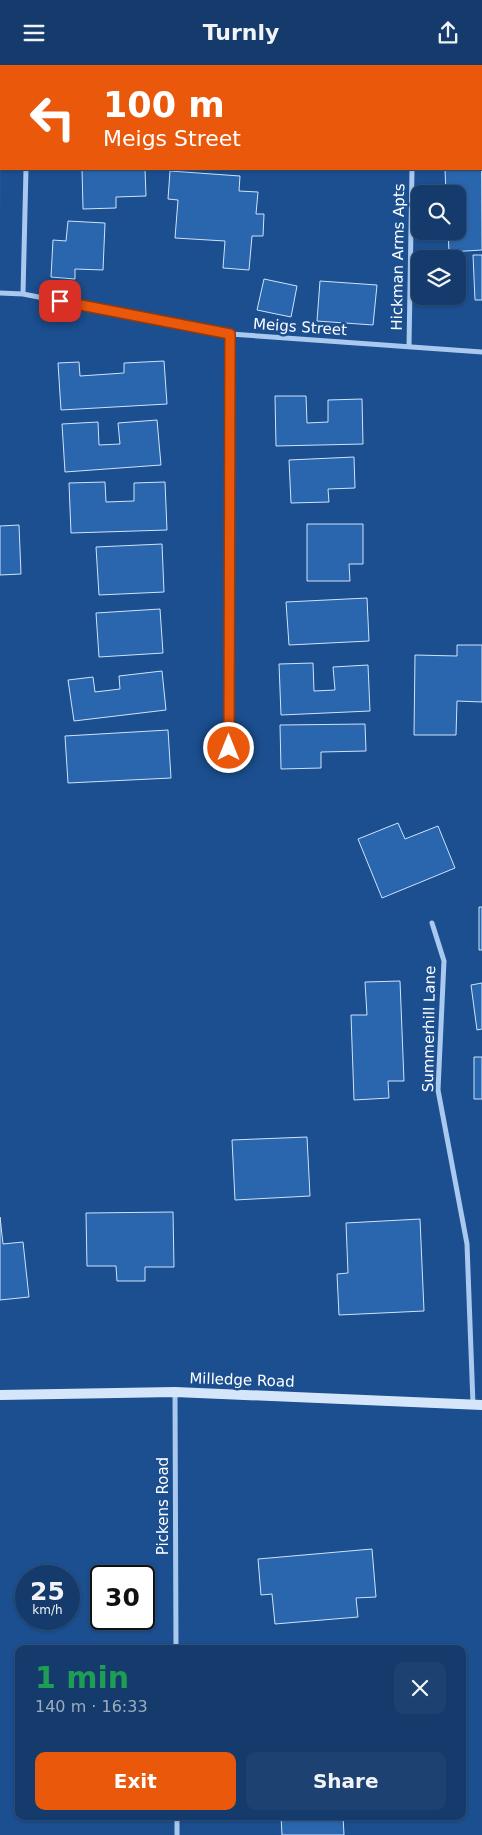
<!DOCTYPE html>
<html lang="en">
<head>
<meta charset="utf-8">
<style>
	body { margin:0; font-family:"DejaVu Sans",sans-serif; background:#1d4271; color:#f1f3f6; height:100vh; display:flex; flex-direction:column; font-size:19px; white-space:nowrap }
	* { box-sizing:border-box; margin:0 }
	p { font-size:16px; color:#9dadc1 }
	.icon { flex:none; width:28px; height:28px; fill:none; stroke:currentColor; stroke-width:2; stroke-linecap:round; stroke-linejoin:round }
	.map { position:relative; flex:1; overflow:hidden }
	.details { position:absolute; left:15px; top:1580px; width:451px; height:175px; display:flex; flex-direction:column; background:#143b6b; border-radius:10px; box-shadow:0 1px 4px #0004,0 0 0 1px #33557e }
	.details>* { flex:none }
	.guide { position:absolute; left:0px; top:0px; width:482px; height:105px; box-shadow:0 1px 4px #0004,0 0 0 1px #33557e; background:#ea580c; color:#fff; overflow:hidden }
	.fabs { position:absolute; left:411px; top:120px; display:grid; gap:10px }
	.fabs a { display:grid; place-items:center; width:55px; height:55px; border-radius:10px; background:#143b6b; box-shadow:0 1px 4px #0004,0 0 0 1px #33557e; font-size:25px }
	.speed { position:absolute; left:15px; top:1500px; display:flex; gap:10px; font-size:25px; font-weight:700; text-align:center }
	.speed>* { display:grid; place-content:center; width:65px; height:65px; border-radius:50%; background:#143b6b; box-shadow:0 1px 4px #0004,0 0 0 1px #33557e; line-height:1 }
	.speed small { font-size:12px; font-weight:400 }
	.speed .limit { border:2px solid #111; border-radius:8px; background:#fff; color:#111 }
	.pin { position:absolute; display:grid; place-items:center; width:42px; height:42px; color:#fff; margin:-21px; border-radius:10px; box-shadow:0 2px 8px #0006 }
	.me { position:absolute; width:55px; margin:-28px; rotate:0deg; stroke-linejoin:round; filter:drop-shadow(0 0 4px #0008) }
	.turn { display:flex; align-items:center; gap:18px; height:105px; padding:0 20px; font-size:22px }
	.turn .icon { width:65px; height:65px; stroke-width:2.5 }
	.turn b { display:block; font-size:35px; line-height:42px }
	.round { display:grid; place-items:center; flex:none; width:52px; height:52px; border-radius:10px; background:#1d4271 }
	.overview { display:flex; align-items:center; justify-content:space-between; height:85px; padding:0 20px }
	h1 { font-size:30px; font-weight:600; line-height:38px; color:#1e9e55 }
	.action { display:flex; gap:10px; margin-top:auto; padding:10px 20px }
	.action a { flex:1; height:58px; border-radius:10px; background:#ea580c; color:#fff; font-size:20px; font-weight:600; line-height:58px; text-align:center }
	.action a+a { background:#1d4271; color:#f1f3f6 }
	header { display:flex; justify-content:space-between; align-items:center; height:65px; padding:0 20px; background:#143b6b; font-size:22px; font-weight:600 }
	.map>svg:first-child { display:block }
	.green { fill:#2461a8 }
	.building { fill:#2a66ad; stroke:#cfe3fa }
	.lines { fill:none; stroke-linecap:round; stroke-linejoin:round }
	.street { stroke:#a9c9ee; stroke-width:5 }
	.secondary { stroke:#d6e6fa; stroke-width:10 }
	.route-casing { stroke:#983908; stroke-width:12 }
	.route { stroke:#ea580c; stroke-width:9 }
	.labels { text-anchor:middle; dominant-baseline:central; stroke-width:5; stroke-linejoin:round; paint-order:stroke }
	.street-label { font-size:15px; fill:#fff; stroke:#1b4f8f }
</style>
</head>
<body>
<header><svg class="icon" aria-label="menu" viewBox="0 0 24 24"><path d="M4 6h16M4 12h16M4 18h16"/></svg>Turnly<svg class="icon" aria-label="share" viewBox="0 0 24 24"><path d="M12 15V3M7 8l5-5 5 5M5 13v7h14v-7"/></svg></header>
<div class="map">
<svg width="482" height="1770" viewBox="0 0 482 1770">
	<rect width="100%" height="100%" fill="#1b4f8f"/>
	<!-- green -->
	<path class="green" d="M0,0h3l-2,1 -1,177z"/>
	<!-- building -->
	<path class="building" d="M481,2l1,183 -33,2 -1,-21h10v-37h-12l-1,-25h36z
		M82,104h63l1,27 -30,1v11l-33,1z
		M170,106l70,5 -1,15 19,1 -2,22h8l-1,22h-11l-3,34 -26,-2 2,-27 -50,-3 3,-38 -10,-1z
		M68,156l37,2 -2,47 -28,-1v10l-24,-2 2,-37 13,1z
		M473,190h9v45h-7z
		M264,214l33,7 -6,31 -34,-7z
		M320,216l57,4 -4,40 -56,-4z
		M164,296l3,43 -106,6 -3,-47 21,-1 1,14 44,-3v-10z
		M275,331h31l1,27 21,-1v-22l34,-1 1,45 -87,2z
		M157,355l4,45 -96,7 -3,-48 36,-2 1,23 21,-1 -2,-21z
		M354,392l1,31 -27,1 1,13 -38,1 -2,-43z
		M105,417l1,20 28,-1v-18l31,-1 2,48 -96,3 -2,-50z
		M307,459h56v40h-14l1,17h-43z
		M19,460l2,49 -21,1v-49z
		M162,479l2,48 -65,3 -3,-48z
		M367,533l2,43 -80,4 -3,-43z
		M160,544l3,44 -64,4 -3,-44z
		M457,580h25v57l-25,-1 -1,34h-42l1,-80 42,1z
		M313,598l1,28 21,-1 -2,-23 35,-2 2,46 -89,4 -2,-51z
		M162,606l4,39 -92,11 -6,-41 25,-3 2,15 25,-3 -1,-13z
		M365,659l1,27 -45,1v16l-40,1 -1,-44z
		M168,665l3,48 -103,5 -3,-47z
		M398,758l7,16 33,-13 17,42 -73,30 -24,-59z
		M479,842h3v43h-3z
		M400,916l4,100h-16l1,17 -35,2 -3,-85h16l-2,-33z
		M482,918v46l-5,1 -6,-45z
		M474,992h8v42h-8z
		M307,1072l3,59 -75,4 -3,-60z
		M173,1147l1,55h-29v14h-28l-1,-15h-29l-1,-53z
		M0,1152l3,27 20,-2 6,55 -29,3z
		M420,1154l4,92 -85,4 -2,-41 11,-1 -2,-50z
		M372,1484l4,48 -20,1 2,19 -83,7 -3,-30 -11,1 -3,-36z
		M281,1751h62l1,19h-62z"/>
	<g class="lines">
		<!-- street -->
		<path class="street" d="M28,1v-1
			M414,1v-1
			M0,228l23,1 207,40 252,18
			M23,229l3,-125
			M409,282l3,-178
			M229,683l1,-414
			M432,858l12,38 -6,129 29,154 6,160
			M175,1327l1,257
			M177,1751v19"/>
		<!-- secondary -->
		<path class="secondary" d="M0,1330l175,-3 307,13"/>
	</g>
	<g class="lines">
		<defs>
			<path id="route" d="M60,236l170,33 -1,414"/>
		</defs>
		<!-- route casing -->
		<use href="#route" class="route-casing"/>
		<!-- route -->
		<use href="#route" class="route"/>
	</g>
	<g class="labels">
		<!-- street labels -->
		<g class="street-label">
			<text transform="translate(398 192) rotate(-89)">Hickman Arms Apts</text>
			<text transform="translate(300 262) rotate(4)">Meigs Street</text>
			<text transform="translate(429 964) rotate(-89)">Summerhill Lane</text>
			<text transform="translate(242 1315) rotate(2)">Milledge Road</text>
			<text transform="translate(163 1441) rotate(-90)">Pickens Road</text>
		</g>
	</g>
</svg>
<div class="fabs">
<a><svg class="icon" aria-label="search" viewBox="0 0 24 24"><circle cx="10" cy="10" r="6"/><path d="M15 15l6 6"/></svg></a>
<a><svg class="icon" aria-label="layers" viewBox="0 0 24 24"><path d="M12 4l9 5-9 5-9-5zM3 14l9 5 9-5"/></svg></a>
</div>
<div class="speed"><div>25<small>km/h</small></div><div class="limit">30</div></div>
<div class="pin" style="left:60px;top:236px;background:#d93025"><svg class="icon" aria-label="arrive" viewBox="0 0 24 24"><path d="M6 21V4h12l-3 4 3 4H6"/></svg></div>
<svg class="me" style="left:229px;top:683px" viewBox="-20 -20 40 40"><circle r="17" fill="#ea580c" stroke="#fff" stroke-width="3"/><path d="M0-11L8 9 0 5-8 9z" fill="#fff"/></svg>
<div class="guide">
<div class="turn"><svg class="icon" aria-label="left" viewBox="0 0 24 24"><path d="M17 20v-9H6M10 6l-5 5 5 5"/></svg><div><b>100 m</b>Meigs Street</div></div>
</div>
<section class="details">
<div class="overview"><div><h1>1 min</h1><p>140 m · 16:33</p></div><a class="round"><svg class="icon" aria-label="close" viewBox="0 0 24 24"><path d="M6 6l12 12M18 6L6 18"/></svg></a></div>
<div class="action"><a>Exit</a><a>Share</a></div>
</section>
</div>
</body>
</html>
